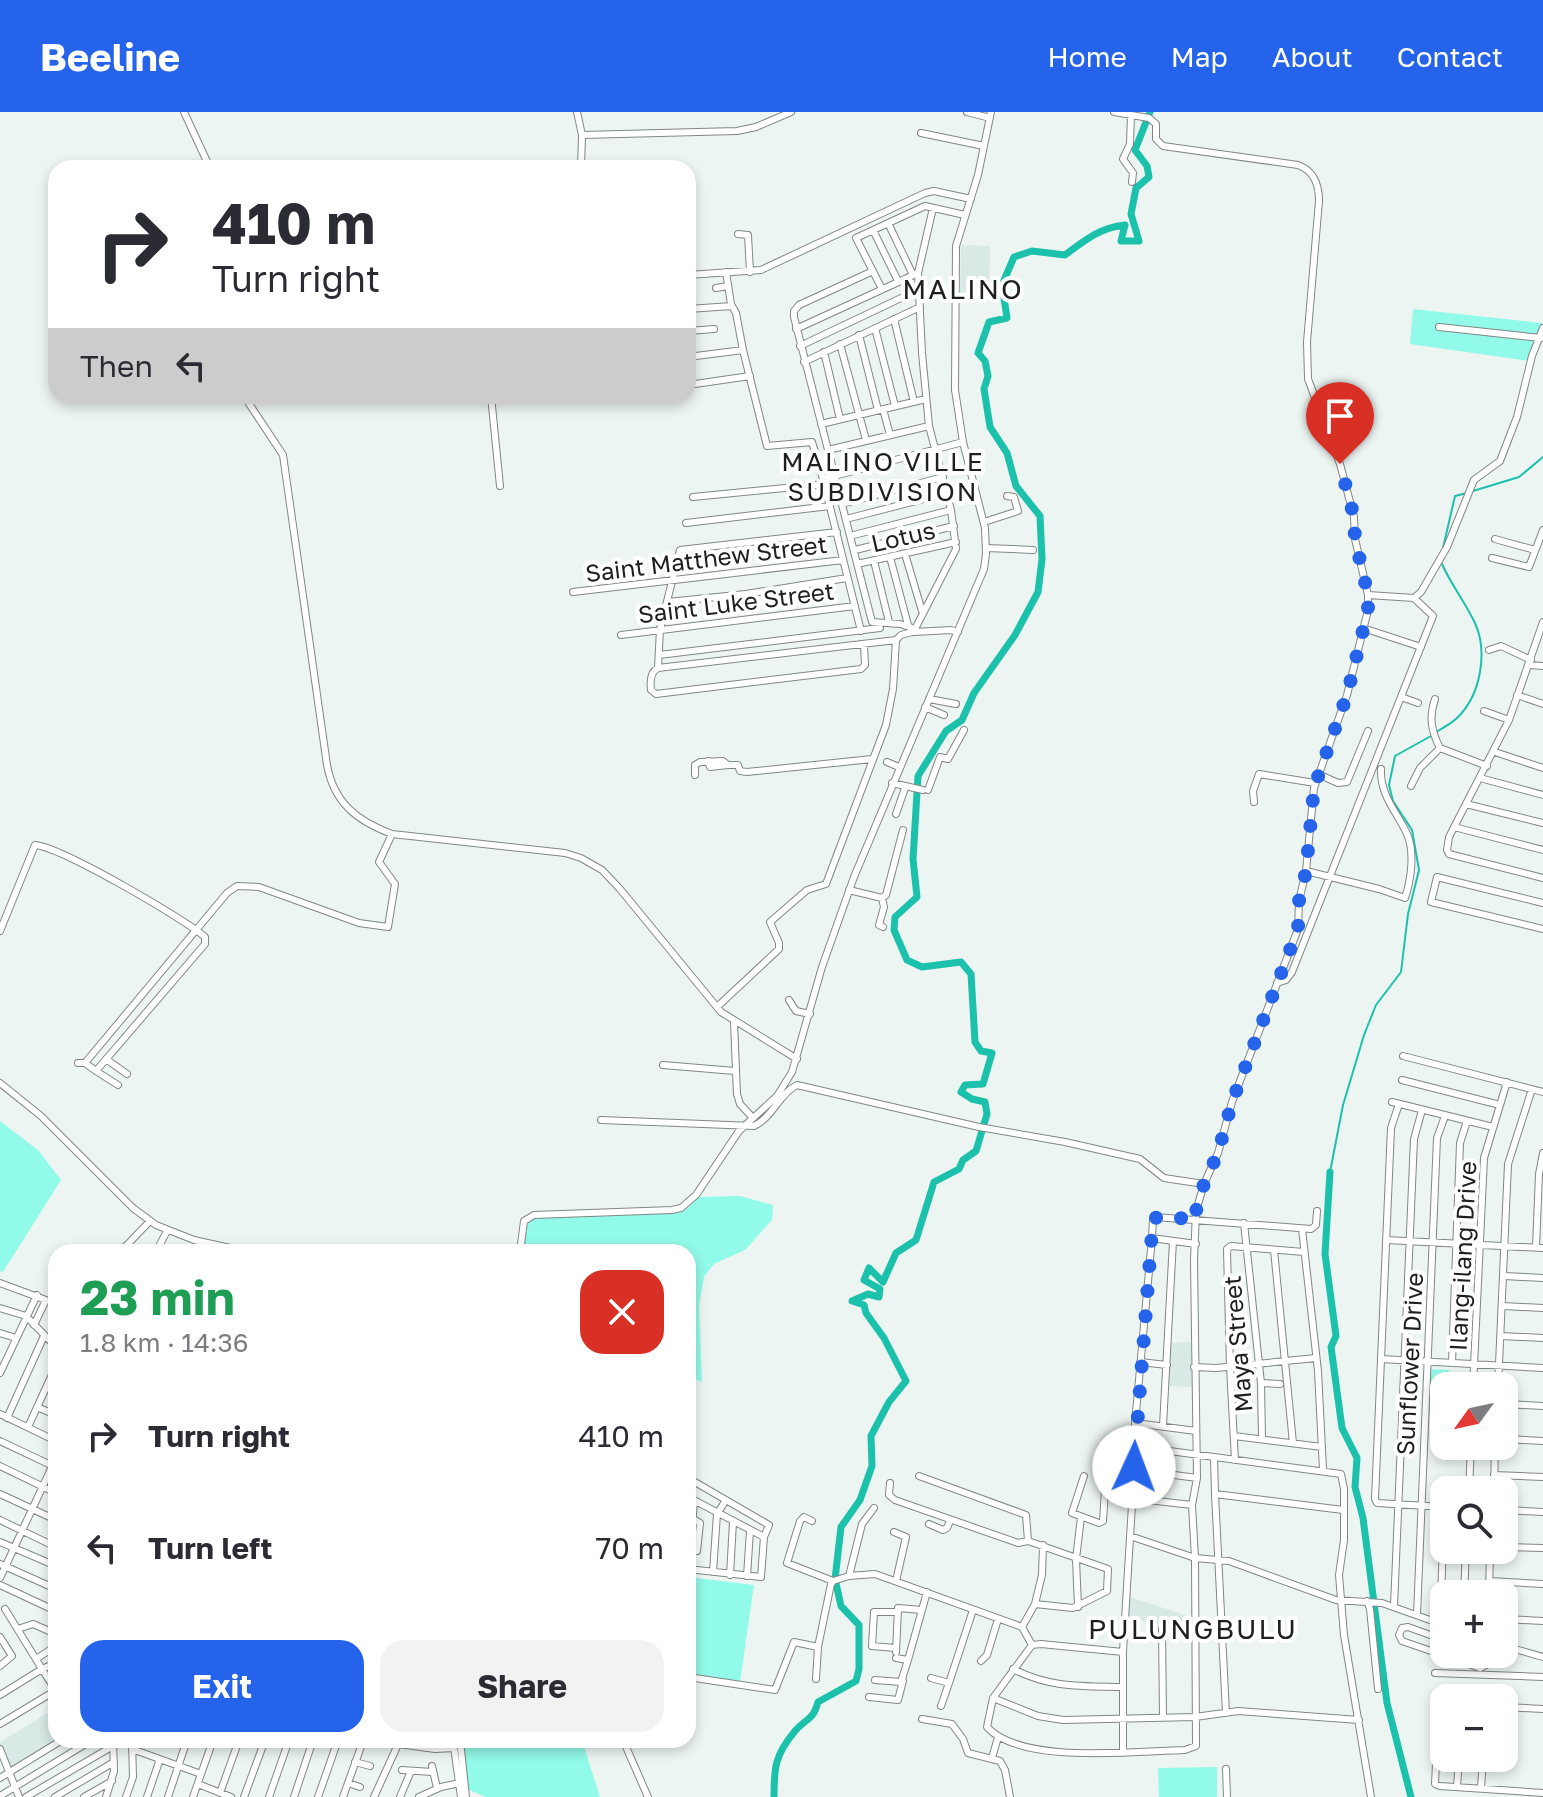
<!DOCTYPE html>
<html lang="en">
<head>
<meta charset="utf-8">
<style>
	body { margin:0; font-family:"Golos Text",sans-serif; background:#f2f2f3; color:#2b2b33; height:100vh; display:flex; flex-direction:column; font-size:30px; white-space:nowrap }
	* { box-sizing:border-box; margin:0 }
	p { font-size:26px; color:#7c7c81 }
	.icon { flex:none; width:44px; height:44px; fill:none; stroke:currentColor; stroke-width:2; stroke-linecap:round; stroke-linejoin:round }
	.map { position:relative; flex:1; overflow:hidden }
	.details { position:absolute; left:48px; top:1132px; width:648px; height:504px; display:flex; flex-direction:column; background:#fff; border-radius:24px; box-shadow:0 4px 12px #0003 }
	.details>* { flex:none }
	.banner { position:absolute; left:48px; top:48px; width:648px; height:244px; border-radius:24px; box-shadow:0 4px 12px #0003; background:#fff; color:#2b2b33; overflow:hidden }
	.needle { width:52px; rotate:237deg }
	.controls { position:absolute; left:1430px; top:1260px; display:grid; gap:16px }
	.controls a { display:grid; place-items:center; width:88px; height:88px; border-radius:16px; background:#fff; box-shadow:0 4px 12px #0003; font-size:40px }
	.pin { position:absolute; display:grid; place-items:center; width:68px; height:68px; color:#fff; margin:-82px -34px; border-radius:50% 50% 50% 0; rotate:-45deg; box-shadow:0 0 8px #0007 }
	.pin .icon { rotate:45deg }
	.me { position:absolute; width:88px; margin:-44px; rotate:2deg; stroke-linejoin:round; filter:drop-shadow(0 0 6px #0008) }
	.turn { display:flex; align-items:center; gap:28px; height:168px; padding:0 32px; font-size:36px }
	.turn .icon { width:104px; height:104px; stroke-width:2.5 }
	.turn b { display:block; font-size:56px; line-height:68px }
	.then { display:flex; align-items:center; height:76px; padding:0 32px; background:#0003; gap:16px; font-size:30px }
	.round { display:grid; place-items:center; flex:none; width:84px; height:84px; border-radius:24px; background:#f2f2f3 }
	.overview { display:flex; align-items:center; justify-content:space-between; height:136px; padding:0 32px }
	h1 { font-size:48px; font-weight:700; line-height:60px; color:#1e9e55 }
	.primary-button { display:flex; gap:16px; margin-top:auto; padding:16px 32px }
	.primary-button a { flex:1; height:92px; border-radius:24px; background:#2563eb; color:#fff; font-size:32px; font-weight:700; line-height:92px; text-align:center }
	.primary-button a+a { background:#f2f2f3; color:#2b2b33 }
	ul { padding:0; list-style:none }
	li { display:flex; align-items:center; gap:24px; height:112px; padding:0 32px }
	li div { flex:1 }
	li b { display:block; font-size:30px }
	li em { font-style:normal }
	header { display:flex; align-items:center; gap:48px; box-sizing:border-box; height:112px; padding:0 40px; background:#2563eb; color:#fff }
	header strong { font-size:38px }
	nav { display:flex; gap:44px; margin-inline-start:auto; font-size:28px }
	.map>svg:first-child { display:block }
	.built { fill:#d8e9e6 }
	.green { fill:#92fae8 }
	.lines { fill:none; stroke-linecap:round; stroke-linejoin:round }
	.stream { stroke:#1cc1ac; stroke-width:2 }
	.river { stroke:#1cc1ac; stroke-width:7 }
	.minor-casing { stroke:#808786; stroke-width:8 }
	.minor { stroke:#fff; stroke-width:6 }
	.route { stroke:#2563eb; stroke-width:14; stroke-dasharray:0 25.2 }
	.labels { text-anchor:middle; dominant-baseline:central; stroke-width:8; stroke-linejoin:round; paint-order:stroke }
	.street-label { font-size:24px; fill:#1d201f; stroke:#fff }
	.neighbourhood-label { font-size:26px; letter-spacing:2px; fill:#1d201f; stroke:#fff }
	.quarter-label { font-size:28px; letter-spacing:2px; fill:#1d201f; stroke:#fff }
</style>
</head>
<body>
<header>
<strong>Beeline</strong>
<nav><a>Home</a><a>Map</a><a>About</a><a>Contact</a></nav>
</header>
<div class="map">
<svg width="1543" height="1685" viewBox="0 0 1543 1685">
	<rect width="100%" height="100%" fill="#edf5f3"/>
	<!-- built -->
	<path class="built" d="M961,133l29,1 -1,50 -29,-1z
		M1191,1230l2,45 -27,-1 2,-43z
		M1130,1485l61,20 -1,18 -58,-17 -4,-4z
		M56,1596l2,32 -47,29 -11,-27z"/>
	<!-- green -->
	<path class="green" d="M1413,197l129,14 -13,38 -119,-17z
		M0,1009l38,29 23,30 -58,92 -3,-1z
		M740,1084l33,9 -1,15 -27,30 -31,14 -10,13 -5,29 3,76 -14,-5v-125h-166l5,-29 9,-6 141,-5 11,-4 11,-11z
		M1430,1257l19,1 -1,16h-4v29l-17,-1z
		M688,1465l66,8 -14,97 -52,-7z
		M461,1628h121l18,57h-114l-17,-7z
		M1217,1655v30h-58l-1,-29z"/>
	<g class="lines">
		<!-- stream -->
		<path class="stream" d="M1473,379l46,-14 24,-20
			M1443,436l12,-52 12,-3
			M1436,620c7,-4 16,-9 21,-14 24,-23 31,-66 18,-95 -10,-21 -25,-40 -34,-61
			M1330,1060l13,-67 21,-70 12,-30 25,-33 7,-58 11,-44 -7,-40 -19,-29 -4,-16 6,-29 36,-20"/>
		<!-- river -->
		<path class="river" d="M1330,1060l-5,82 11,82 -5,11 11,81 15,30 -2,29 8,31 24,185 24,94
			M774,1685c0,-30 1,-42 21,-66 11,-13 18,-10 23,-29l38,-21 3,-12v-44l-18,-19 -6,-27 6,-52 19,-27 12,-34 -1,-30 18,-34 17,-21 -22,-43 -18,-25 -2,-8 -12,-4 16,-7 11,3 1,-8 -16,-9 5,-12 14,14 13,-29 20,-13 18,-58 25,-13 4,-9 13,-9 11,-37 -2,-12 -13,-3 -11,-7 4,-7 18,-1 9,-31 -11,-2 -6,-9 -4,-68 -10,-12 -39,5 -15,-7 -13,-30 1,-13 22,-20 -4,-38 5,-83 28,-45 16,-11 12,-27 41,-58 23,-43 4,-33 -2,-43 -24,-30 -9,-33 -17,-26 -6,-38 4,-13 -3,-15 -7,-8 11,-31 18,-4 -5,-33 12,-28 18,-6 33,4c20,-15 34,-27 60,-30l-4,16h18l-8,-27 5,-26 13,-11 -2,-11 -12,-16 15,-38"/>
		<defs>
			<path id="minor" d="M184,0l26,56
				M577,0l5,23 -1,33
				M967,0l23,6
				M1114,0l35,6 7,6v15l7,7 135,19c16,6 21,19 21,36l-12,141 1,37 32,85 14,53 1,22 13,56v15l-21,85 -33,93 -8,83 -7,30 -1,28 -66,173 -14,51 -14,31 -8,27 -2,49 3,218 -5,27 3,53 1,188 -11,4c-49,1 -164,15 -198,-23l6,-29 39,-53 9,-1 82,8
				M1131,3l-1,29 -7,15 10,14 -1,9
				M921,21l63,13
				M582,23l155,-4 19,-4 35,-15
				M888,111l25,52
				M873,118l25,51
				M738,122l10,1 2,37
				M688,147l1,16
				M873,159l-74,34 -5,6v6l78,305 28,2 16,5
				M726,160l5,32
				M688,163l73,-5 164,-77 9,-2 37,8
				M716,176l12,-2
				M882,177l-26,-51 69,-32 40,9
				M688,197l44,-3 4,7 7,37 24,96 45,-4 11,37
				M894,207l20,83
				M1439,215l102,11
				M875,216l20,78
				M796,217l122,-56
				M688,219l26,-2
				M859,223l19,75
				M840,232l26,96
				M800,234l118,-56
				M824,240l16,67
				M688,245l55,-7
				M804,250l116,-55
				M688,273l62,-9
				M244,284l39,59 44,310c7,38 30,56 65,69l173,19 16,5 21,12 18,19 101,123 76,47
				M491,284l9,90
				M563,284h17
				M883,297l7,26
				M821,312l105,-25
				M828,338l101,-24
				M693,385l132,-13
				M842,392l101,-27
				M846,407l101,-26
				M984,410l34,-11 -4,-14 -7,-1
				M686,411l144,-17
				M850,424l101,-26
				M1495,427l40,11
				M986,436l47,2
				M855,438l99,-24
				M905,442l17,57
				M890,445l18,68
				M1492,446l37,9 14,-37
				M874,449l15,61
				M857,452l99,-22
				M573,480l270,-32
				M1368,483l46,3 7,-6 26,-45 27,-67 26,-19 17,-44 15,-61 11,-28
				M668,490l78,-8 101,-16
				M1543,510l-34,98 -60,117 -2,13 2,4 94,24
				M1363,516l58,19
				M915,517l41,-80 -5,-39 -22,-84 -7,-73 -4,-80 15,-65
				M861,519l-38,-152 140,-37
				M914,520l37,-2 7,2
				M621,523l234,-29
				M864,532l1,21 -4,4 -205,25 -5,-4c-1,-8 -1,-18 7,-22l238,-28
				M1489,538l12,-4 30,14
				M659,543l221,-27
				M1529,553l14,1
				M658,556l2,-39 20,-79 157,-18
				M1517,583l26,9
				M1401,585l17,6
				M929,587l27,5
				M1435,587c-6,18 -4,32 5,49
				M925,595l19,8
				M1484,599l25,9
				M1495,640l48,16
				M708,649l2,6 18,-2
				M887,650l12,5
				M1318,662l20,9 9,-1 21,-51
				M695,663v-10l5,-3 23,-1 5,4h10l2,6 7,1 125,-13
				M1480,666l63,17
				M892,671l31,7
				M1411,674l9,-18 20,-20 47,18
				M928,678l12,-33 8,2 16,-29
				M1254,690l-1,-11 6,-17 56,9
				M1466,692l77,19
				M896,702l9,-26
				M1454,715l89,23
				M1306,759l73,18 26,9c6,-18 10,-46 2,-64 -10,-22 -27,-38 -26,-65
				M849,778l33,8 4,-3 17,-65
				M882,786l2,9 -5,18 4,2
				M1543,791l-106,-26 -6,25 112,27
				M0,819l35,-86c26,2 148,73 170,92v7l-109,127 22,14
				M1277,871l9,-3 6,-8 141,-356 -19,-18
				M789,888l7,11 14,3
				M717,895l62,-58v-6l-9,-21 37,-32 19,-6 60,-159 7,-36 3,-49 5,-5 11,-3
				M734,910l3,72 3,10 13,14
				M1403,944l140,36
				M106,947l21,15
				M78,951h7l11,8
				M85,951l142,-170 10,-7 22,1 100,36 29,4 7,-43 -16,-22 13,-28
				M663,953l72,6
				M1402,968l98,25
				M0,971l41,33 92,92 23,17 38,15 54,12
				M1392,990l101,25
				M1399,992l-8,24 -16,371 2,4 67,4
				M601,1008l153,6c18,-8 26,-33 43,-41l182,42 86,15 75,17 24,19 40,6
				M1244,1111l17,160 1,56
				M1302,1117l16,142 5,99
				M1152,1126l1,-19 2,-2 156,12 5,-4 1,-14
				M1386,1128l157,8
				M1196,1132l-44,-6 -17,185 -1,44 3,3 60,8
				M1536,1135l3,-73 4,-21
				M1274,1138l19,193
				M115,1140l11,-6 24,-25
				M156,1140l11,-21
				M520,1140l4,-31 10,-6 138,-5 9,-2 15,-13 43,-64 38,-35 15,-24 30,-105 32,-90 130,-308 2,-15 -1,-26 -22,-86 -8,-52 1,-144 22,-71 13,-63
				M1504,1164l39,2
				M0,1171l46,17 -12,25
				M1503,1194l40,2
				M0,1196l26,8 30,31
				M0,1221l16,5
				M1501,1224l42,2
				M1381,1247l162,9
				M1140,1250l27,3
				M1452,1251l8,-220 7,-22
				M1194,1255l22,1 100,-10
				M0,1261l37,-78
				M1261,1271l19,1
				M1473,1274l11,-228 23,-76
				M1498,1274l10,-222 24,-75
				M1504,1292l39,2
				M37,1295l19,8
				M0,1302l56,27
				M7,1306l37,-82
				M1135,1311l61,8
				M1163,1314l10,-185
				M28,1315l28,-61
				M1234,1324l88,11
				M1504,1327l39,2
				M0,1329l53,25
				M1125,1333l216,29 3,15v51l-5,35 5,60 27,162
				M1214,1346l1,36
				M1235,1348l-5,-93 -3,-118 4,-3 73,6
				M0,1354l56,27
				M1494,1363l49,2
				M919,1364l107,39 2,26
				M1084,1364l-12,37 27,10 4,-2 3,-46
				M688,1366l81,47 -5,12 -3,40 -73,-8
				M1469,1378l2,-44
				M1494,1378l1,-44
				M0,1382l56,26
				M688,1385l76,40
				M1504,1398l39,2
				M0,1408l56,27
				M812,1409l-8,-4 -4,4 -13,42 46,18
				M929,1412l14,6 4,-2 3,-7
				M894,1420l12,5 -10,44
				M1130,1424l65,22 34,3 107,39 46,3 62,22
				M0,1430l56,24
				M1504,1435l39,1
				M688,1438l9,1 3,-28 -10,-6
				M0,1452l56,25
				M689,1457l5,-68
				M713,1460l4,-58 9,-14
				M730,1463l3,-53
				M747,1464l3,-45
				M849,1464l13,-52 12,-16
				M0,1466l56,-120
				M1489,1469l54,3
				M0,1473l56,26
				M1464,1482l2,-44
				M1489,1482l1,-44
				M1367,1489l3,8 8,80
				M1035,1492l7,-29 1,-30
				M1394,1494l20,-467 8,-29
				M1078,1495l-2,-48 5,-42
				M5,1497l37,60 14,-6
				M1417,1503l20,-477 8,-22
				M1504,1507l39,2
				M1440,1511l4,-104
				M1022,1515l10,18
				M18,1517l15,-5 23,10
				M1162,1517l1,88
				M0,1525l12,19 -12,10
				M1444,1528l-36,-13 -6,1 -3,7 3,6 78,27 6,-3 1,-11
				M1504,1534l39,11
				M896,1536l-24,-2 2,-34h23
				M896,1540l2,-44 24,2
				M896,1546l12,2 19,-68
				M36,1547l20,-13
				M981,1549l6,-6 11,-36
				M1013,1557c37,19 69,17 110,18
				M1435,1561l108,4
				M688,1565l87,13 19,-48 24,5
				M931,1566l18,5 24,-73
				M816,1567l2,-32 13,-63 2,-3 16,-5 26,-2 147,53 13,-23 38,4 34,-17 1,-22 -80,-28 -10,2 -123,-43 -6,-5 1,-12
				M875,1568l26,2 7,-22
				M0,1583l42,-26 14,22
				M869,1585l29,3 5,-19
				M993,1586l45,18 25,4 132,-3 43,-6 121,9
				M1444,1591l-5,1 -4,80 5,2 103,7
				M941,1594l8,-23
				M1504,1595l39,2
				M1226,1601l-11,-219 128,16
				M922,1607l30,5 11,15 5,14 32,8 5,9 5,27
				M0,1612l48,-29
				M167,1628l18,6
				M453,1628l8,57
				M460,1628l6,57
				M623,1628l25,57
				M399,1632l36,5 19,-1
				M0,1637l19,48
				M132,1637l69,25
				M1123,1640v-100l9,-147 7,-6 53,6
				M992,1646l6,-21
				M355,1650l15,4
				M432,1654l5,22
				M1226,1657l1,28
				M402,1658l30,2
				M0,1666l62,-38
				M348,1671l12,4
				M198,1672l33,13
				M1457,1675l2,-29
				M1481,1676l2,-30
				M220,1681l19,-53
				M0,1684l92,-56
				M26,1685l87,-51
				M55,1685l59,-35
				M84,1685l28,-16
				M106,1685l8,-26 -1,-31
				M126,1685l7,-20 -1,-37
				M147,1685l13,-38
				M168,1685l19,-57
				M193,1685l20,-57
				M244,1685l21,-57
				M269,1685l20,-57
				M294,1685l19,-57
				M318,1685l20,-57
				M343,1685l20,-56 11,2 4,-3
				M374,1685l26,-57
				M400,1685l11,-26
				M419,1685l22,-10 19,-4"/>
		</defs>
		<!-- minor casing -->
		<use href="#minor" class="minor-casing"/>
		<!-- minor -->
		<use href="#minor" class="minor"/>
	</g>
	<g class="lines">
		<!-- route -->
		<path class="route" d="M1134,1355l19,-248 5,-2 39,2 -1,-8 8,-27 14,-31 14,-51 66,-173 1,-28 7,-30 8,-83 33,-93 21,-85v-15l-13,-56 -1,-22 -14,-53"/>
	</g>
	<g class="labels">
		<!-- street labels -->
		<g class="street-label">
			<text transform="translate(903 424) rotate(-13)">Lotus</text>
			<text transform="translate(706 446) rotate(-7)">Saint Matthew Street</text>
			<text transform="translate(736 490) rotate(-7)">Saint Luke Street</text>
			<text transform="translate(1462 1144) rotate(-87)">Ilang-ilang Drive</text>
			<text transform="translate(1237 1232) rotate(-95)">Maya Street</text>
			<text transform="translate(1409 1252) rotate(-87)">Sunflower Drive</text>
		</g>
		<!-- neighbourhood labels -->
		<g class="neighbourhood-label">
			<text x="883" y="349">MALINO VILLE<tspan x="883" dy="30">SUBDIVISION</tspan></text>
		</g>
		<!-- quarter labels -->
		<g class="quarter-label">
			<text x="963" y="176">MALINO</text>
			<text x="1193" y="1516">PULUNGBULU</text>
		</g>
	</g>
</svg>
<div class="controls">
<a><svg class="needle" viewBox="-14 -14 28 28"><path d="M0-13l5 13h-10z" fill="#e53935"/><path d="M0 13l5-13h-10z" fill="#7c7c81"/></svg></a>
<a><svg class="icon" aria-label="search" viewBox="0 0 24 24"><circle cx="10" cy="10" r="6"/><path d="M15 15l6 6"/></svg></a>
<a>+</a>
<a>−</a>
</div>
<div class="pin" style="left:1340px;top:352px;background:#d93025"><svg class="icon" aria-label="arrive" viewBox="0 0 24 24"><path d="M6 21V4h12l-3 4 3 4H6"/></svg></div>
<svg class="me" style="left:1134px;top:1355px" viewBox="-20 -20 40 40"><circle r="19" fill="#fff"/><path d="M0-13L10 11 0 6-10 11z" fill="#2563eb"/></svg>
<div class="banner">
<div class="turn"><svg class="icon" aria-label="right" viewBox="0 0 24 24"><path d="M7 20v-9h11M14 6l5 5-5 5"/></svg><div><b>410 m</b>Turn right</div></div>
<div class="then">Then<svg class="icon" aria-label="left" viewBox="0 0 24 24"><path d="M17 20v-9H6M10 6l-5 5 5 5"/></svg></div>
</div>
<section class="details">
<div class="overview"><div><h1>23 min</h1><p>1.8 km · 14:36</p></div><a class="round" style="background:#d93025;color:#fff"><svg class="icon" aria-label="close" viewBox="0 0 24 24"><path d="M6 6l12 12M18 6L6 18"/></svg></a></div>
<ul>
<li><svg class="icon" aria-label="right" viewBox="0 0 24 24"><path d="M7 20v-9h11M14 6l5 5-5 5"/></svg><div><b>Turn right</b></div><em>410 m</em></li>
<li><svg class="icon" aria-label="left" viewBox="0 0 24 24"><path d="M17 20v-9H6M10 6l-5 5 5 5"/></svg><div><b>Turn left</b></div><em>70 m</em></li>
</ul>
<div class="primary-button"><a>Exit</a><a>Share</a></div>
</section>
</div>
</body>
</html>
